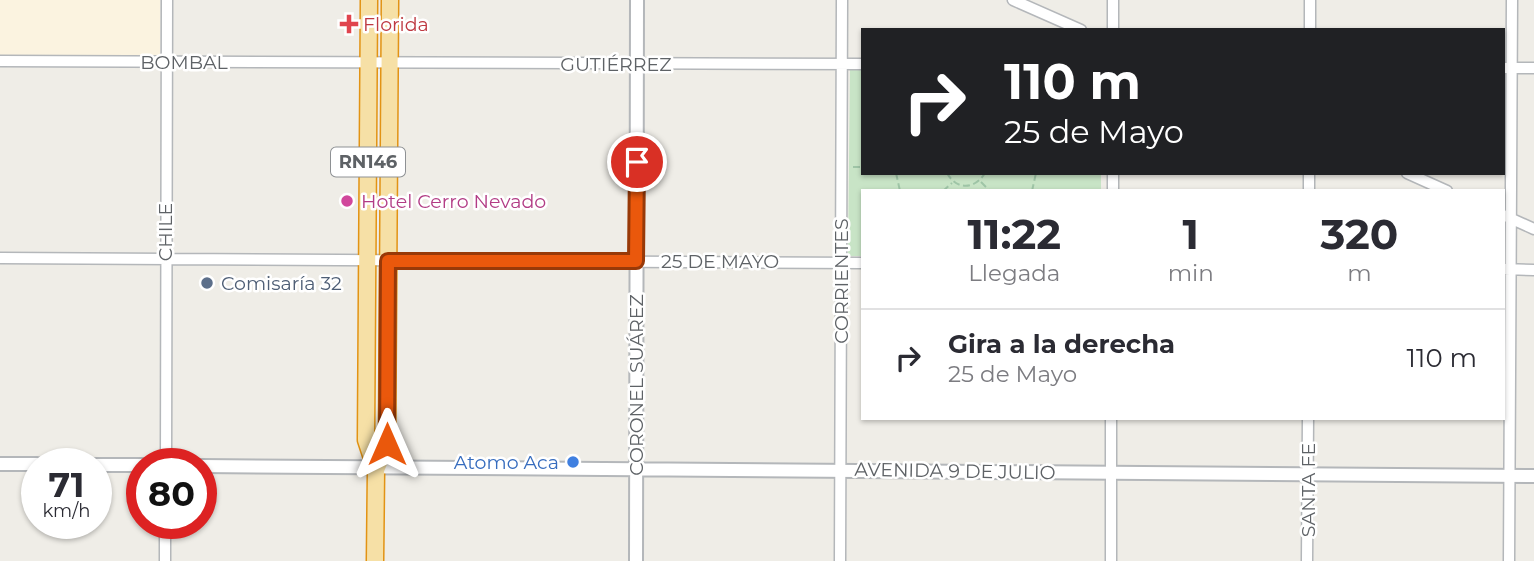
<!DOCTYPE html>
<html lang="es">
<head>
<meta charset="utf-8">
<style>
	body { margin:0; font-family:Montserrat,sans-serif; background:#f7f7f7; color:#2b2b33; height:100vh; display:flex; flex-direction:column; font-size:26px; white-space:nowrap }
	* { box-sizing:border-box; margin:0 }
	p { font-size:23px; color:#7c7c81 }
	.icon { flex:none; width:38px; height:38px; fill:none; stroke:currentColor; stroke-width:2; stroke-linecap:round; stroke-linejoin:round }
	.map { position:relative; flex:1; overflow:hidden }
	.drawer { position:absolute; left:861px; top:189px; width:644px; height:231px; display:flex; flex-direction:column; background:#fff; border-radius:0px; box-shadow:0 2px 5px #0004 }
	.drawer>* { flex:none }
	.banner { position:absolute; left:861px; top:28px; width:644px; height:147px; border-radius:0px; box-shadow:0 2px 5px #0004; background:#202124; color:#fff; overflow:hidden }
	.speed { position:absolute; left:21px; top:448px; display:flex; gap:14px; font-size:35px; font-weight:700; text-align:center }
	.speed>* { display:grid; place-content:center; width:91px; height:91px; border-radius:50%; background:#fff; box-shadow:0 2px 5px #0004; line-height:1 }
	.speed small { font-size:18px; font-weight:400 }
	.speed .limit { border:10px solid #d22; background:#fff; color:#111 }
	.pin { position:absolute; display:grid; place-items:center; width:60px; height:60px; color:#fff; margin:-30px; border:4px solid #fff; border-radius:50%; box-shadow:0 2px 7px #0007 }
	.me { position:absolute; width:77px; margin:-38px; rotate:0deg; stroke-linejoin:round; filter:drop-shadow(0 0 5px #0008) }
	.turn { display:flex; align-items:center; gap:24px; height:147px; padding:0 28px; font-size:32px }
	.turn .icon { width:91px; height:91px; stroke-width:2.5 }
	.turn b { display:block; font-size:49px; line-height:60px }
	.eta { display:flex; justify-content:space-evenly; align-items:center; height:119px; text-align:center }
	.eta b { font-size:42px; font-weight:700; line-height:49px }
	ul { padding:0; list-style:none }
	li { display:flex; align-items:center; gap:21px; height:98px; padding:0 28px; border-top:2px solid #e1e1e2 }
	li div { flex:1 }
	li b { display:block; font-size:26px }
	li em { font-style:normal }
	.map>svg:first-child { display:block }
	.commercial { fill:#fbf3e0 }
	.green { fill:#c8e4c6 }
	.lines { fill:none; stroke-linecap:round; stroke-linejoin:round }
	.minor-casing { stroke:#b4b7ba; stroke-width:13 }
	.tertiary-casing { stroke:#b4b7ba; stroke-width:16 }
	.trunk-casing { stroke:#e29314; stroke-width:19 }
	.path { stroke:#9fc5a7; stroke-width:2; stroke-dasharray:7 3.5; stroke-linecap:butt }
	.minor { stroke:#fff; stroke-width:10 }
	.tertiary { stroke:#fff; stroke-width:12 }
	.trunk { stroke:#f6e0a6; stroke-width:16 }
	.route-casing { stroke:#983908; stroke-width:18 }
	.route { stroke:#ea580c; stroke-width:12 }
	.health-dot { fill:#e0444e; stroke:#fff; stroke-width:2.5 }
	.hotel-dot { fill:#d1479c; stroke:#fff; stroke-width:2.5 }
	.service-dot { fill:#5c6f8a; stroke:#fff; stroke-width:2.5 }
	.shop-dot { fill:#3f7fe0; stroke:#fff; stroke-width:2.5 }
	.labels { text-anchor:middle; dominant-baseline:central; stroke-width:5; stroke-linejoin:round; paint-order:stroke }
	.shield { fill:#fff; stroke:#8e9194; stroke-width:2 }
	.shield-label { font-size:18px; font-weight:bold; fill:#5e6266 }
	.health-label { font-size:19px; fill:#be3a42; stroke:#fff; text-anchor:start }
	.street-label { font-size:19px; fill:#5e6266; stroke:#fff }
	.hotel-label { font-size:19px; fill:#b23c85; stroke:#fff; text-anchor:start }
	.service-label { font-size:19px; fill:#4e5e75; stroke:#fff; text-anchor:start }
	.shop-label { font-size:19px; fill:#366cbe; stroke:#fff; text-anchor:end }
</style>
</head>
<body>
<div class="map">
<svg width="1534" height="561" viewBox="0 0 1534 561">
	<rect width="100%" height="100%" fill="#efede7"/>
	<!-- commercial -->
	<path class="commercial" d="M0,0h160v55h-160z"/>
	<!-- green -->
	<path class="green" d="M850,70h13v103h238v18h-238v65h-15z"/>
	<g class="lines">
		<defs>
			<path id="minor" d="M1013,0l68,30
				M1113,30v-30
				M1310,30v-30
				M0,61l863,3
				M1503,68h31
				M1309,173v18
				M1407,173l40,18
				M1113,191v-18
				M1503,215l31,14
				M0,258l863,5
				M1503,269l31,1
				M166,464l1,-464
				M165,561v-38
				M840,561l2,-561
				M1111,561v-143
				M1307,561l1,-143
				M1509,561l3,-561"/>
			<path id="tertiary" d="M0,464h37
				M96,465h46
				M201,466l1333,10
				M636,561l1,-561"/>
			<path id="trunk" d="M369,0l-3,440 10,30 -1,91
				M376,470l11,-26 3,-444"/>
		</defs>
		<!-- minor casing -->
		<use href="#minor" class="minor-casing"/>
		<!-- tertiary casing -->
		<use href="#tertiary" class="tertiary-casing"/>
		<!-- trunk casing -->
		<use href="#trunk" class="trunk-casing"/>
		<!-- path -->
		<path class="path" d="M853,167h10
			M896,173l4,18
			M947,173c9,17 28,17 38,0
			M981,182l9,9
			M943,191l9,-8
			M1032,191l4,-18"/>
		<!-- minor -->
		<use href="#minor" class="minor"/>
		<!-- tertiary -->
		<use href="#tertiary" class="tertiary"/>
		<!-- trunk -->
		<use href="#trunk" class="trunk"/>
	</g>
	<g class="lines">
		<defs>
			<path id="route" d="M387,444l1,-183h248l1,-99"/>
		</defs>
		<!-- route casing -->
		<use href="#route" class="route-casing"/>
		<!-- route -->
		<use href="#route" class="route"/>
	</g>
	<!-- markers -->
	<path class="health-dot" d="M345.5 13.5h7v7h7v7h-7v7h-7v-7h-7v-7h7z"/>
	<circle class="hotel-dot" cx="347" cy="201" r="7"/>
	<circle class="service-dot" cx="207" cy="283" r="7"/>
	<circle class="shop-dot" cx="573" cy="462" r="7"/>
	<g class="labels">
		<!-- shield labels -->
		<rect class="shield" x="331" y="147.5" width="74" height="29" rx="5"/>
		<g class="shield-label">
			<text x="368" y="162">RN146</text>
		</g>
		<!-- health labels -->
		<g class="health-label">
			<text x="363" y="24">Florida</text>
		</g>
		<!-- street labels -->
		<g class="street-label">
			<text x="184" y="62">BOMBAL</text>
			<text x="616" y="64">GUTIÉRREZ</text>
			<text transform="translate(165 232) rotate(-90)">CHILE</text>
			<text x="720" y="261">25 DE MAYO</text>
			<text transform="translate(841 281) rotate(-90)">CORRIENTES</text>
			<text transform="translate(636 385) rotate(-90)">CORONEL SUÁREZ</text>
			<text transform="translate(955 471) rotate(1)">AVENIDA 9 DE JULIO</text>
			<text transform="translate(1308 490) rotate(-90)">SANTA FE</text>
		</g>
		<!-- hotel labels -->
		<g class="hotel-label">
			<text x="361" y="201">Hotel Cerro Nevado</text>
		</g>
		<!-- service labels -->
		<g class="service-label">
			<text x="221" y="283">Comisaría 32</text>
		</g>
		<!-- shop labels -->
		<g class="shop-label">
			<text x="559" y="462">Atomo Aca</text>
		</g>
	</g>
</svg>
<div class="speed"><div>71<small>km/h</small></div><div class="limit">80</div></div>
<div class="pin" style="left:637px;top:162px;background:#d93025"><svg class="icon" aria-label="arrive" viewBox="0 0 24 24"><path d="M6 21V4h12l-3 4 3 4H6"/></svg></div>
<svg class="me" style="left:387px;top:444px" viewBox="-20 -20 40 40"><path d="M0-17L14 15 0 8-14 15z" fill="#ea580c" stroke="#fff" stroke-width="4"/></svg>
<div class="banner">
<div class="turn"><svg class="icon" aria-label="right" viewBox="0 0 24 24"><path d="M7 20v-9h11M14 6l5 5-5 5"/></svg><div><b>110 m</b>25 de Mayo</div></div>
</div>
<section class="drawer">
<div class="eta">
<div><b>11:22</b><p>Llegada</p></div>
<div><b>1</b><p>min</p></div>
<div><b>320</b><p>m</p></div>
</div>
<ul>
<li><svg class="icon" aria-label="right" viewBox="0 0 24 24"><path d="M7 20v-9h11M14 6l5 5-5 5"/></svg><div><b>Gira a la derecha</b><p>25 de Mayo</p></div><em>110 m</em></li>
</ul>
</section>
</div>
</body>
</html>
